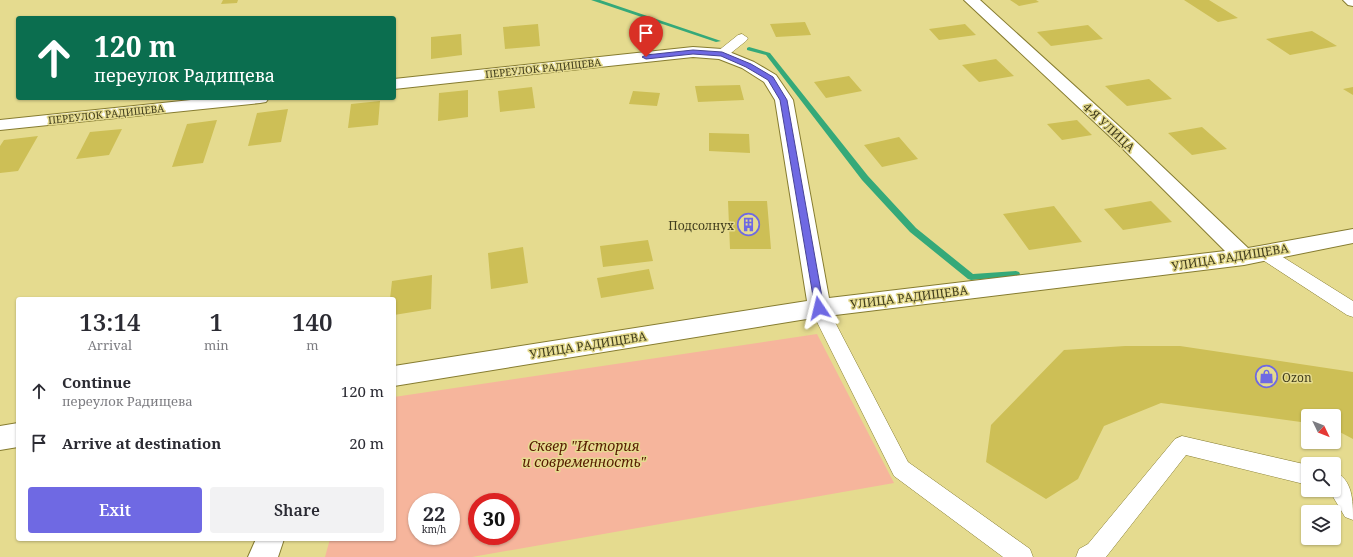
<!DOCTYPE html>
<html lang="en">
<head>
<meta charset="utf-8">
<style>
	body { margin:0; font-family:"Noto Serif",serif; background:#f2f2f3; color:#2b2b33; height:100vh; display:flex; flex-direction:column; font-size:15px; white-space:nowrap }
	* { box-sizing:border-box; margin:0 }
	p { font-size:13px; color:#7c7c81 }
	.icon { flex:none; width:22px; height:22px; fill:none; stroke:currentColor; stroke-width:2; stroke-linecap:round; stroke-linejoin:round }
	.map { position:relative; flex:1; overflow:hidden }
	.side { position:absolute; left:16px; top:297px; width:380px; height:244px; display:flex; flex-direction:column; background:#fff; border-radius:4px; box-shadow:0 1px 3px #0004 }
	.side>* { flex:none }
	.guide { position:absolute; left:16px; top:16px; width:380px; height:84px; border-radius:4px; box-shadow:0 1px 3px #0004; background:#0b6e4f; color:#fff; overflow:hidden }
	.needle { width:26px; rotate:133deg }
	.tools { position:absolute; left:1301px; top:409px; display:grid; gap:8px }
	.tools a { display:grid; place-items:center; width:40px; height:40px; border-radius:4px; background:#fff; box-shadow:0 1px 3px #0004; font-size:20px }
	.speed { position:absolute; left:408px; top:493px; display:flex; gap:8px; font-size:20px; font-weight:700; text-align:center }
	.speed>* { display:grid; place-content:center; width:52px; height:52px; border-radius:50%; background:#fff; box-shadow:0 1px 3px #0004; line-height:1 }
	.speed small { font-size:10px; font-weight:400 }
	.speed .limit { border:6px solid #d22; background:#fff; color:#111 }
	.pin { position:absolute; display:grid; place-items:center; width:34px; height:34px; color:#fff; margin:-41px -17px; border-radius:50% 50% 50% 0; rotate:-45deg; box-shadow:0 0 4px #0007 }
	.pin .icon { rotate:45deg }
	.me { position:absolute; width:44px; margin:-22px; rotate:350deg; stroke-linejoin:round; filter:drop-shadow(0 0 3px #0008) }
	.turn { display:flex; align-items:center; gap:14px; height:84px; padding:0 12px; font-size:18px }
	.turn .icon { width:52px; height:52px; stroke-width:2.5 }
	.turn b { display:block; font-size:28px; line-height:34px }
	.eta { display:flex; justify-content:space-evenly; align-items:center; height:68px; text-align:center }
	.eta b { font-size:24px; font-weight:600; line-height:28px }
	.primary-button { display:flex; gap:8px; margin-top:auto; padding:8px 12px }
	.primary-button a { flex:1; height:46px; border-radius:4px; background:#6f69e3; color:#fff; font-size:16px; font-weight:600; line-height:46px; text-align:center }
	.primary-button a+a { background:#f2f2f3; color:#2b2b33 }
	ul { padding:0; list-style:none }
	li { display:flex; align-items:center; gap:12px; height:52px; padding:0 12px }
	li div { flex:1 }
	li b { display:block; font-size:15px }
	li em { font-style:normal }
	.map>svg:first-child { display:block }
	.green { fill:#f6b59c; fill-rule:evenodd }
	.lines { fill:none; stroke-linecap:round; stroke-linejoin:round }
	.stream { fill:#35a979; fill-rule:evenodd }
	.building { fill:#cdbf56 }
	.lane-casing { stroke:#867c30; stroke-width:1 }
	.street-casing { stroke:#867c30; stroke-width:2 }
	.secondary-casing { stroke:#867c30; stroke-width:2 }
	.lane { fill:#fff; fill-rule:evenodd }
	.street { fill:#fff; fill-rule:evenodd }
	.secondary { fill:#fff; fill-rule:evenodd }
	.route { fill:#6f69e3; stroke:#484494 }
	.labels { text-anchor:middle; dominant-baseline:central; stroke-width:3; stroke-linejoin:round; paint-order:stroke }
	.far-street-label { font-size:10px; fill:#413d1d; stroke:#e5db8f }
	.street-label { font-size:12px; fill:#413d1d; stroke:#e5db8f }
	.poi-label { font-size:12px; fill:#413d1d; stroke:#e5db8f; text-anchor:end }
	.near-park-label { font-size:14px; font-style:italic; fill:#561b01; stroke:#e5db8f }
</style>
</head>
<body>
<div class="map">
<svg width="1353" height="557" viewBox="0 0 1353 557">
	<rect width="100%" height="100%" fill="#e5db8f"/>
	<!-- green -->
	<path class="green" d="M817,334l77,149 -422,74h-147l5,-18h64v-142zM417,502h34v34h-34zM477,502h34v34h-34z"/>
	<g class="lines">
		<!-- stream -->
		<path class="stream" d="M591,0h9l121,41 -5,1z
			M749,47l21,6 98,123 48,52 57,46 43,-3 3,1 1,2 -1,2 -48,4 -3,-1 -58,-47 -48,-52 -96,-125 -19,-5v-2z"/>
	</g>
	<!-- building -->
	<path class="building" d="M223,0h15l-1,3 -16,1z
		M1010,0h26l3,2 -20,4z
		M1184,0h25l29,18 -20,4z
		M805,22l6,13 -35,2 -6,-13z
		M538,24l2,22 -35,3 -2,-22z
		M965,24l11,11 -37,5 -10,-11z
		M1088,25l15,14 -52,7 -14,-14z
		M1312,31l25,15 -47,9 -24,-16z
		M461,34l1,21 -31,4v-22z
		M996,59l18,17 -35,6 -17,-17z
		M849,76l13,15 -36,7 -12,-16z
		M1149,79l23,20 -45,7 -22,-20z
		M740,85l4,15 -46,2 -3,-16z
		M532,87l3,21 -35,4 -2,-21z
		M1353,87v8l-10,-6z
		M468,90v27l-30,4 1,-28z
		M633,91l27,2 -3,13 -28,-2z
		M380,101l-2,24 -30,3 3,-24z
		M288,109l-7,33 -33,4 9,-33z
		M217,120l-14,43 -31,4 15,-43z
		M1077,120l15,15 -30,5 -15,-16z
		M1202,127l25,22 -35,6 -24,-22z
		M122,129l-13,26 -33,4 14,-27z
		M709,133l40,1 1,19 -41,-2z
		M38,136l-20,35 -18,2v-27l4,-6z
		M899,137l19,22 -36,8 -18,-22z
		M728,201h39l4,48h-41z
		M1151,201l21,21 -49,8 -19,-21z
		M1054,206l28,36 -53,8 -26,-36z
		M648,240l5,21 -50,6 -3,-21z
		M523,247l5,36 -37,6 -3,-36z
		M649,269l5,20 -53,9 -4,-20z
		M432,275l-1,34 -37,6v-16h-4l2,-18z
		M1125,346h55l173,26v67l-19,-10v-13h-26v7l-147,-20 -57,23 -26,53 -32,20 -60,-37 5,-37 73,-75z"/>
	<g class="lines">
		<defs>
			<path id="lane" d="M742,34l6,4 -2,3 -20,16h-8l-2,-3 2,-3 20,-16z
				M1264,247l6,2 83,52v16l-6,-2 -89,-58 -2,-4 2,-4z
				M819,301l6,2 83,159 122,87 3,8h-30l-109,-81 -84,-168 3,-5z
				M1182,436l126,29v20l-122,-30 -80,102h-30l3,-8 9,-5 87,-105z
				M1334,471c19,9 19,29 19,49l-8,-3 -16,-27h5z"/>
			<path id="street" d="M964,0h16l151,137 117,111 105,-19v14l-109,22 -425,52 -425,69v-20l413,-65 -32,-201 -11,-18 -22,-14 -23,-9 -26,-2 -299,32v-10l299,-32 29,2 32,13 22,13 17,25 36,198 396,-47 -106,-106z
				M210,98h59l-3,4 -6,1 -260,27v-10z
				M18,423v24l-18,3v-24z
				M256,539h28l-6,18h-30z"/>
			<path id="secondary" d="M1343,0h10v6l-5,-1z"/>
		</defs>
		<!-- lane casing -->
		<use href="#lane" class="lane-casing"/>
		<!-- street casing -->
		<use href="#street" class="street-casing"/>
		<!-- secondary casing -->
		<use href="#secondary" class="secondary-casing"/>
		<!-- lane -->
		<use href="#lane" class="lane"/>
		<!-- street -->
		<use href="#street" class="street"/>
		<!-- secondary -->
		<use href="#secondary" class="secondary"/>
	</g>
	<!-- route -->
	<path class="route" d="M693,50l29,2 29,12 22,13 14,23 37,208 -1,2h-7l-1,-2 -35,-208 -12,-20 -22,-13 -25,-11 -28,-2 -47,5 -4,-2 4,-2z"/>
	<!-- icons -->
	<defs>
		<symbol id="building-ring" viewBox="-11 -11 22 22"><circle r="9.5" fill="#e5db8f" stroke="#6f69e3" stroke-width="1.5"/><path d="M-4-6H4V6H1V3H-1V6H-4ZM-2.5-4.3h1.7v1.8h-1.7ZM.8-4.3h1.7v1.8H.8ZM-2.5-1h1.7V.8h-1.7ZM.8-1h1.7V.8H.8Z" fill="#6f69e3"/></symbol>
		<symbol id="shop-ring" viewBox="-11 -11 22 22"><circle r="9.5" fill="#e5db8f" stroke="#6f69e3" stroke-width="1.5"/><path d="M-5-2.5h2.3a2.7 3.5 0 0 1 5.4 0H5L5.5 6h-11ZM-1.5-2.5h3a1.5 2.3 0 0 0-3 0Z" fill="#6f69e3"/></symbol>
	</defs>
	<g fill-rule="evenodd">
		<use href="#building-ring" x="736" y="212" width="25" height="25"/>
		<use href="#shop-ring" x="1254" y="364" width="25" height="25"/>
	</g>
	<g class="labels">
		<!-- far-street labels -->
		<g class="far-street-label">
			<text transform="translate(543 68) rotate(-6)">ПЕРЕУЛОК РАДИЩЕВА</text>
			<text transform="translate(106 114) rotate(-6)">ПЕРЕУЛОК РАДИЩЕВА</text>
		</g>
		<!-- street labels -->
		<g class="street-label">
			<text transform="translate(1109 127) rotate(43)">4-Я УЛИЦА</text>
			<text transform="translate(1230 257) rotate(-9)">УЛИЦА РАДИЩЕВА</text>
			<text transform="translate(909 297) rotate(-7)">УЛИЦА РАДИЩЕВА</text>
			<text transform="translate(588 345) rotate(-9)">УЛИЦА РАДИЩЕВА</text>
		</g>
		<!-- poi labels -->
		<g class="poi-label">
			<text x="734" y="225">Подсолнух</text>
			<text x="1282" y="377" text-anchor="start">Ozon</text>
		</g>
		<!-- near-park labels -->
		<g class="near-park-label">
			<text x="584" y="445">Сквер "История<tspan x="584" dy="16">и современность"</tspan></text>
		</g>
	</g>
</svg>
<div class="tools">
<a><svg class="needle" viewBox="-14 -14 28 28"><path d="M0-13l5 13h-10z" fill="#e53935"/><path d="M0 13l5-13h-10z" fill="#7c7c81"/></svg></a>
<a><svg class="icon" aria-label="search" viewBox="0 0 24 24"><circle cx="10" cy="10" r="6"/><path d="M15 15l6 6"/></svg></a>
<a><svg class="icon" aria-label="layers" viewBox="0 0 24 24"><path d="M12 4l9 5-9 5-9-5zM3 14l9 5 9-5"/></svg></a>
</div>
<div class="speed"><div>22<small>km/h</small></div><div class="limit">30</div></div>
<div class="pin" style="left:646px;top:57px;background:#d93025"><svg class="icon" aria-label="arrive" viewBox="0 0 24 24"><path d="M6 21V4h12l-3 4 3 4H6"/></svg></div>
<svg class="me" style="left:819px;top:308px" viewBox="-20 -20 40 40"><path d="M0-17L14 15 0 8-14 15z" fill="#6f69e3" stroke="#fff" stroke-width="4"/></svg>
<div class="guide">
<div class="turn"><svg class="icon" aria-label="ahead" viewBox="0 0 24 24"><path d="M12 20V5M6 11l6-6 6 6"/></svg><div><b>120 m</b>переулок Радищева</div></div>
</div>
<section class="side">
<div class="eta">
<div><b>13:14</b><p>Arrival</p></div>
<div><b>1</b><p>min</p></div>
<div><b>140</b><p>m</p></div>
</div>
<ul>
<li><svg class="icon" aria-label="ahead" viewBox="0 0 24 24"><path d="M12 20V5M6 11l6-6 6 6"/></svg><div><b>Continue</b><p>переулок Радищева</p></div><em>120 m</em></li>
<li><svg class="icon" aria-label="arrive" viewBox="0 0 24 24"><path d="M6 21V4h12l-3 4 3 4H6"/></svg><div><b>Arrive at destination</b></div><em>20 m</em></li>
</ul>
<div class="primary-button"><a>Exit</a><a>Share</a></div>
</section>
</div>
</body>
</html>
